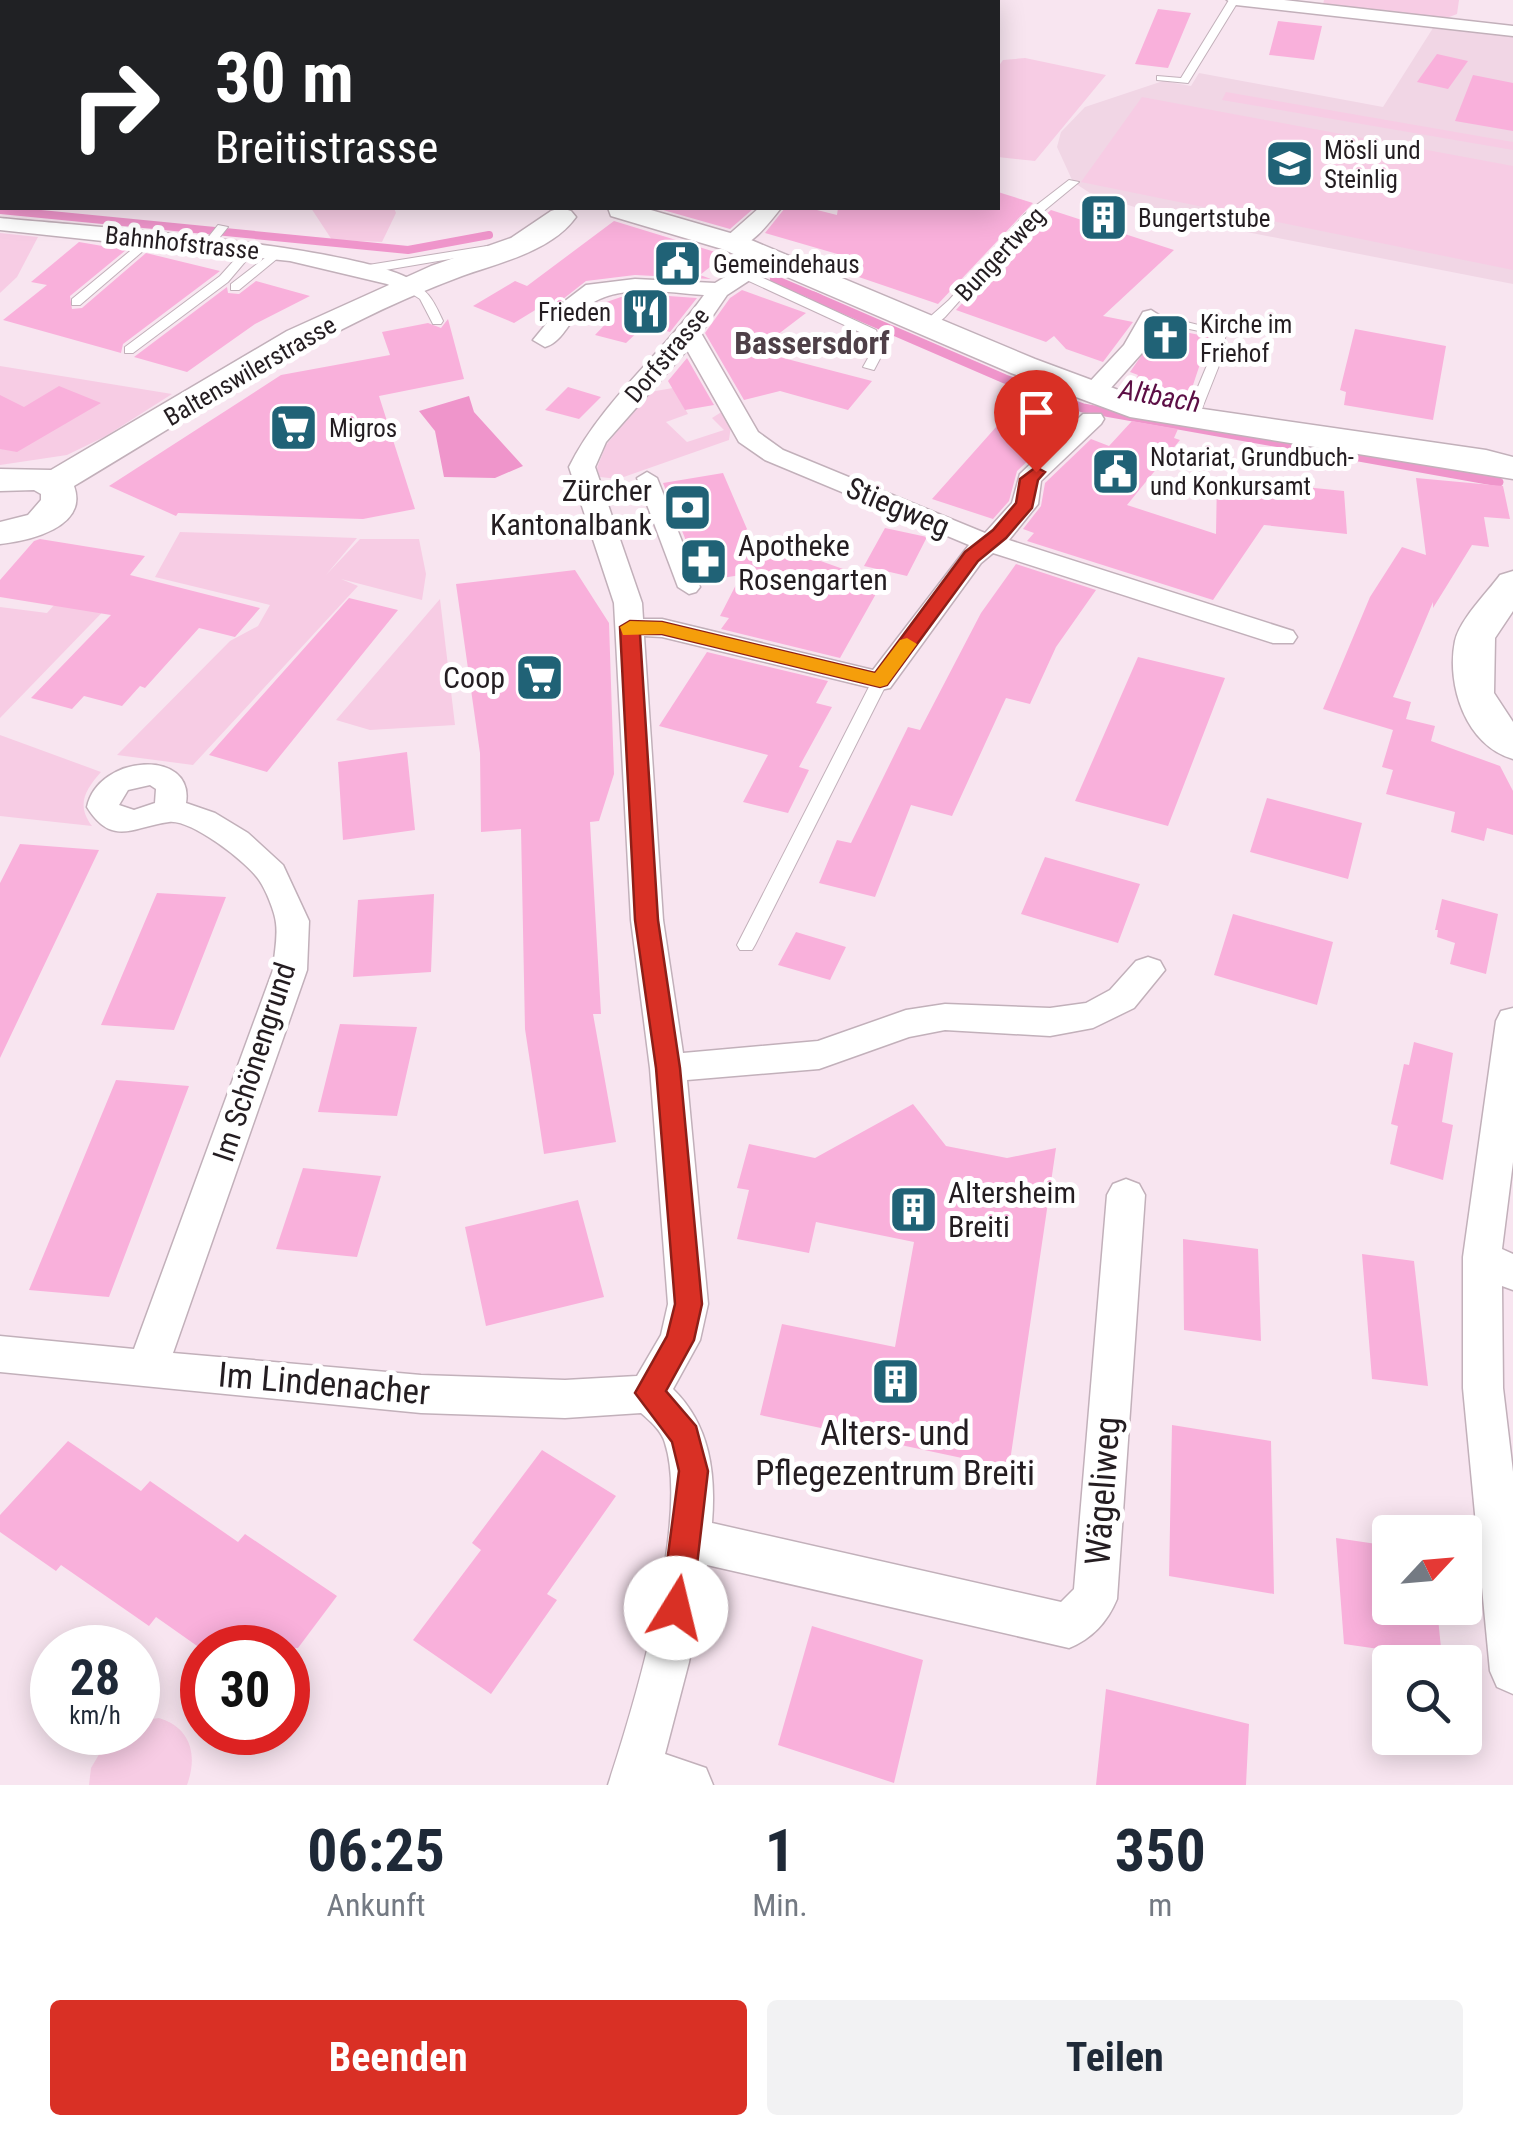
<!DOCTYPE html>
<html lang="de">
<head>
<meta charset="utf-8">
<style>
	body { margin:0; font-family:"Roboto Condensed",sans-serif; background:#f2f2f3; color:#1f2937; height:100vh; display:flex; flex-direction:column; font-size:38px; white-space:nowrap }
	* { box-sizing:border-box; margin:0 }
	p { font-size:32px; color:#747a83 }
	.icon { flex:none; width:55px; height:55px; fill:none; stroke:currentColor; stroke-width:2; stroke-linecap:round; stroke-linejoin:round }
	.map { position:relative; height:1785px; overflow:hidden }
	.side { display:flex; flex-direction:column; background:#fff; flex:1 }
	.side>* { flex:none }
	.top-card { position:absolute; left:0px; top:0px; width:1000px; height:210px; box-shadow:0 5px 25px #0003; background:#202124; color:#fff; overflow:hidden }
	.needle { width:65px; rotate:64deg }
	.buttons { position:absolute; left:1372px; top:1515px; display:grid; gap:20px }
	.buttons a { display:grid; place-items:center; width:110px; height:110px; border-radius:10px; background:#fff; box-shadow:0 5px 25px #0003; font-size:50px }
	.speed { position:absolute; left:30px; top:1625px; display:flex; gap:20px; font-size:50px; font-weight:700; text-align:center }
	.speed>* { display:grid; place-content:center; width:130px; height:130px; border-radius:50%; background:#fff; box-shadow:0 5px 25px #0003; line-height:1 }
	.speed small { font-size:25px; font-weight:400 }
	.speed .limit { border:15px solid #d22; background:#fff; color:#111 }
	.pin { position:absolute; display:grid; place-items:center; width:85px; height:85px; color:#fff; margin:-102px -42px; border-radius:50% 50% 50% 0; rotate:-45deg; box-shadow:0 0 10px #0007 }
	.pin .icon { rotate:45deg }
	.me { position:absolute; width:110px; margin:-55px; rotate:9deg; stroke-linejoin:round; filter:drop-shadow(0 0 8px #0008) }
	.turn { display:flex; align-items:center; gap:35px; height:210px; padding:0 50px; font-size:45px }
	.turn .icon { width:130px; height:130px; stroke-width:2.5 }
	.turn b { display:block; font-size:70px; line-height:85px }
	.eta { display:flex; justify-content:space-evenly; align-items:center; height:170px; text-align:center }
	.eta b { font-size:60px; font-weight:700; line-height:70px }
	.primary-button { display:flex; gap:20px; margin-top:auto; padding:20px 50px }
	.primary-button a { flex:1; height:115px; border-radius:10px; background:#d93025; color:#fff; font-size:40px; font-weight:700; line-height:115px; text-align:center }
	.primary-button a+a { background:#f2f2f3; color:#1f2937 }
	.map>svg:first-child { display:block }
	.built { fill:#f1d6e5 }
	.green { fill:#f7cce4 }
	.water { fill:#ef95cb }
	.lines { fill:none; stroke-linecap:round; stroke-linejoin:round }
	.stream-far1 { stroke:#ef95cb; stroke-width:8 }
	.stream { stroke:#ef95cb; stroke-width:9 }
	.building { fill:#f9b0db }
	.service-casing { stroke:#c2b0ba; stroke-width:2 }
	.pedestrian-casing { stroke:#c2b0ba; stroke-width:3 }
	.minor-casing { stroke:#c2b0ba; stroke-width:3 }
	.secondary-casing { stroke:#c2b0ba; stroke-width:3 }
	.service { fill:#fff; fill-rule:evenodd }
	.pedestrian { fill:#fff; fill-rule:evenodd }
	.minor { fill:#fff; fill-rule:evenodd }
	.secondary { fill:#fff; fill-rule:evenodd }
	.route { fill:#d93025; stroke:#8d1f18; stroke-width:2.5 }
	.slow { fill:#f59e0b }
	.labels { text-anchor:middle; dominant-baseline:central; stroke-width:10; stroke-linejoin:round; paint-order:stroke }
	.far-poi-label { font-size:25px; fill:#241d21; stroke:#fff; text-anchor:start }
	.far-street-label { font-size:25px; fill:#241d21; stroke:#fff }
	.far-water-label { font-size:28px; font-style:italic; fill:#5c0e45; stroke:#fff }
	.poi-label { font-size:30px; fill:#241d21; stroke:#fff; text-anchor:end }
	.street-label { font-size:30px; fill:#241d21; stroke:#fff }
	.far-district-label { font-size:32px; font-weight:bold; fill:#4f4048; stroke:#fff }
	.near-street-label { font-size:35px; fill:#241d21; stroke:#fff }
	.near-poi-label { font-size:35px; fill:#241d21; stroke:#fff }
</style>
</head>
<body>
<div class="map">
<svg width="1513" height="1785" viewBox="0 0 1513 1785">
	<rect width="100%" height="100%" fill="#f8e5f0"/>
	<!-- built -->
	<path class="built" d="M1433,28l80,9v247l-353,-69 -70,-22 -17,-11 -16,-35 4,-15 24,-25 78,-26 28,5 8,-13 184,34z"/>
	<!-- green -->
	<path class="green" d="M1324,0h135l-2,14 -13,5 -121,-15z
		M1025,58l81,17 -71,86 -37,-4v-90l5,-7z
		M1226,92l287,50v8l-291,-50z
		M1142,97l371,69v104l-432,-88z
		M311,208h83l2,5 -14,29 -50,-2z
		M0,233l38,4 -21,40 -17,16z
		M0,366l172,28 -66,42 -39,19 -67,10z
		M673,388l15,26 -22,8 21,20 37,-12 -12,-12 11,-7 8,14 -2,15 -111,39 -18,-2 -3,-9 9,-23 44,-53z
		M180,532l177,6 -31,37 34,-36h59l7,35 -4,26 -81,-21 17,7 -165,179 -76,-10 113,-114 28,-15 12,-21 -115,-28z
		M71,586l48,9 -119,123v-111l47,6z
		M440,599l15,126 -85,5 -34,-10z
		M0,735l101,37c-16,18 -25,33 -9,54l-92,-10z
		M159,1718c32,10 39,37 28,67h-98l2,-17 19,-32 28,-4v-11z"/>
	<!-- water -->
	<path class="water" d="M469,396l5,16 49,54 -28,12 -51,-1 -9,-46 -16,-20z"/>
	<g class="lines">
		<!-- stream-far1 -->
		<path class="stream-far1" d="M0,210l408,40 81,-15
			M774,279l45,19"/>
		<!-- stream -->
		<path class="stream" d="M813,296l192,83 78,29 416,74"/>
	</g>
	<!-- building -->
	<path class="building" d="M1158,9l33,4 -23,55 -33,-4z
		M1278,21l44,5 -8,34 -45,-5z
		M1437,54l31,7 -20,28 -31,-7z
		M1473,75l40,8v48l-58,-10z
		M998,192l35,11 -95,101 -94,-32 14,-12 -93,-27 20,-25h24l28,7 1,-7h160z
		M656,208h98l-24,21z
		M1051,210l123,40 -71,66 30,6 -30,40 -37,-13 -12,-13 -8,6 -90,-32 75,-83z
		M614,221l111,34 -25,20 11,4 -76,-4 -49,6 -28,22 -8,-2 -36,22 -41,-17 42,-25 12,5z
		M79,242l47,8 -56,46 2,13 10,-1 64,-55 74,18 -97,73 -2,9 -118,-33 44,-35 -16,-3z
		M256,281l54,15 -55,28 -68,48 -53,-15 93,-70 1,6 11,1z
		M742,290l64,23 -50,38 116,30 -24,29 -68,-19 -36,9 -39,-67 25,-35z
		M654,295l43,3 -27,34 -25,-7 -19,18 -31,-8 17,-18 -24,-6 4,-4 29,-10z
		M448,319l16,60 -85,17 36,113 -52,10 -185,-6 -2,3 -67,-30 172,-111 109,-20 -8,-23 46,-9 13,5z
		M1161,327l48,10 -22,66 -56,-12 7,-16 -8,-3z
		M1355,329l91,17 -13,74 -89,-15 2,-13 -6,-2z
		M687,358l27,47 -29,5 -17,-29z
		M59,386l42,17 -84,49 -17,-3v-54l24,12z
		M568,387l33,10 -22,22 -34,-9z
		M1013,408l50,20 -46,43 -8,30 -16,18 -61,-20z
		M1132,421l46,8 -4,9 6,2 -53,65 89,29 1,-56 127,13 3,43 -83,-9 -51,75 -186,-59 7,-8 -11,-4 18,-23 4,-23 46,-44 18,7z
		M723,473l24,56 -3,3 14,14 7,-5 117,42 -42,75 -119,-29 8,-11 -9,-2 21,-41 -39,6 -39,-98z
		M1416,478l87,8 7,33 -26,-2 5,30 -17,-2 -39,63v-6l-40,95 18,5 -5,17 29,7 -4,15 69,25 13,25v44l-26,-7 -3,13 -33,-9 4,-20 -69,-18 7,-24 -11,-3 11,-37 -70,-21 47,-112 32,-50 24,8z
		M885,528l42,9 -20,39 -43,-10z
		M40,539l105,17 -15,19 130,33 -25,29 -36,-9 -54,60 -5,-2 -18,20 -38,-10 -12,13 -41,-11 80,-83 -111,-18v-17l34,-39z
		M1016,564l80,26 -40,57 -26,57 -24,-6 -54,118 -41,-11 -36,92 -56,-14 18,-43 14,3 57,-116 12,3 61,-117z
		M575,570l34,53 5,151 -15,47 -9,1 11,192h-8l23,128 -72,12 -19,-125 -4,-200 -40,3 -1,-79 -24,-169z
		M349,598l49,12 -131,162 -58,-17z
		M707,652l121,29 -12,22 16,4 -33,60 10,3 -21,43 -45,-11 25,-47 -109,-29z
		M1138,657l87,21 -57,148 -93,-25z
		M407,752l8,78 -72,10 -5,-78z
		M1267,798l95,25 -14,56 -98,-27z
		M20,844l79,6 -99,208v-175z
		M1045,857l95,27 -22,59 -97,-29z
		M157,893l69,4 -52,133 -73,-5z
		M434,894l-3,78 -78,5 5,-77z
		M1442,899l56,15 -12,60 -36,-10 5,-21 -18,-6 1,-7h-3z
		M1233,914l100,28 -16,63 -103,-30z
		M796,932l50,15 -16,33 -52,-15z
		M340,1024l77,3 -20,89 -79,-4z
		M1414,1042l39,11 -11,69 11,3 -10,55 -53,-16 8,-38 -7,-2 13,-60 5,1z
		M116,1080l73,6 -80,211 -80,-7z
		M913,1104l33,42 61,12 49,-10 -47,320 -249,-53 22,-91 113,23 19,-105 -98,-20 -7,31 -72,-14 12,-49 -12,-2 12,-44 66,14z
		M303,1168l78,8 -24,81 -81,-8z
		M578,1200l26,97 -118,29 -21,-99z
		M1183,1239l75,10 3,92 -77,-11z
		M1362,1254l52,7 14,125 -56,-7z
		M1172,1425l99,16 3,153 -105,-18z
		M68,1441l73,50 9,-10 88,61 7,-8 92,62 -39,52h-98l-44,-31 -7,9 -88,-61 -5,6 -56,-39v-17z
		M542,1450l74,46 -69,98 10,6 -66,94 -78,-54 68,-90 -9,-7z
		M1336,1538l54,8v62h47l5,50 -98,-14z
		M812,1626l111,34 -29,123 -116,-38z
		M1106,1689l143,35 -3,61h-150z"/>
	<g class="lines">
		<defs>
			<path id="service" d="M817,0h10l2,2h-10z
				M943,0h10v2h-9z
				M1229,0h10l-51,83 -31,-3v-4l24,2z
				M0,87h2v6h-2z
				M1069,180l10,2 -51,42 -83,93 -14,12h-8v-6l26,-23 76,-86z
				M218,225l10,2 -16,20h-8l-2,-2z
				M147,237l10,2 -77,66h-8v-6z
				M487,246l6,4 -2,2 -129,22 -6,-4 6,-4z
				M246,247l10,2 -28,33 -95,71h-8v-6l95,-71z
				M274,251l10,2 -45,37h-8v-6z
				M738,270h8l130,60 8,21 -10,19 -11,-3 9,-16 -6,-16 -128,-59z
				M406,284c21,0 29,20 37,37l-2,3h-8l-13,-25 -14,-9z
				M1151,313l75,19 -4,26 -25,63 -5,1 -7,-4 25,-60 3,-24 -66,-14 -2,-3z
				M880,676l8,5 -133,264 -3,5h-12l-3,-5 135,-264z"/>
			<path id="pedestrian" d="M647,472l10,6 43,109 -4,5 -7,2 -11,-7 -41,-109z"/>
			<path id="minor" d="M262,0h20l2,2h-20z
				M1227,0h57l229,26v10l-277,-31z
				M759,208h22c-14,17 -32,44 -56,40l-3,-5 3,-5z
				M0,218c69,7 385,28 421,69l-11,7 -23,-10 -97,-23 -290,-31z
				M768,251l11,7 -3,5 -49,32 -26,38 57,99 25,18 202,83 27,-30 8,-29 63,-60h18l3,5 -3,5 -60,57 -3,23 -29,36 284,91 4,6 -4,6h-20l-280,-90 -12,10 -91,125 -10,2 -218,-53 -18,-1 19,284 20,133 135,-12 88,-31 39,-6 105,4 36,-5 24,-13 26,-29 12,-4 12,4 5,9 -31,38 -41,20 -43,8 -105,-6 -36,7 -90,32 -132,11 21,224 -8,36 -27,49c37,36 43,84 39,134l349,79 13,-13 33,-394 6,-11 13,-5 13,5 6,11 -28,404c-9,22 -25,40 -48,49l-362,-83 -18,97 -24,92 41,14 7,17h-105c26,-79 82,-265 57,-342 -3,-12 -15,-22 -24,-30l-76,5 -144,-5 -421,-41v-36l134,13 139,-379c1,-15 5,-32 3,-47 -1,-11 -10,-33 -17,-43 -12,-18 -68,-61 -90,-58 -34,4 -57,26 -82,-15 11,-53 108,-59 99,-4l29,10 33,20 35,32 26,56 -2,49 -134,383 248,22 144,5 72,-4 24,-41 7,-31 -18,-236 -19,-148 -17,-317 -45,-136c32,-65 93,-113 135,-172 -42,-3 -95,-14 -127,20 -10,11 -17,28 -32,32l-12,-7 32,-39 21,-16 49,-6 80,4zM687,350l52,92 26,18 204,85 -96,125 -211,-51h-19l-1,-16 -47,-136 11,-25zM150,785l6,4 -1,14 -21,7 -15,-5 9,-15z
				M1151,310l11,7 -20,36 -41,46h-18l-3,-5 3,-5 41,-44 19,-33z
				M1513,1008v154l-11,87 11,5v36l-11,-4 1,102 10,84v222l-16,-7 -7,-16 -27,-283v-131l33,-236 5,-10z"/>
			<path id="secondary" d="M622,0h24l1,2h-24z
				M561,208l10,3 5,6c-24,34 -77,46 -114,59 -138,51 -262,135 -388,210 15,41 -45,55 -74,58v-22l28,-7 13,-15v-6l-7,-4 -34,1v-22l51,1 236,-139 144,-65 80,-28 40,-27z
				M608,208h36l100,29 291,122 113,42 338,49 27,7v22l-383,-62 -119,-44 -289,-124 -111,-33z
				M1513,571v40l-18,27 -1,55 19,29v37c-47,-13 -67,-74 -58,-118 5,-22 32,-48 45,-66z"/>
		</defs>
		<!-- service casing -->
		<use href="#service" class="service-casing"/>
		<!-- pedestrian casing -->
		<use href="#pedestrian" class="pedestrian-casing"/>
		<!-- minor casing -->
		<use href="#minor" class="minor-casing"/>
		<!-- secondary casing -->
		<use href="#secondary" class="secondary-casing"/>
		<!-- service -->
		<use href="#service" class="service"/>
		<!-- pedestrian -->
		<use href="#pedestrian" class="pedestrian"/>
		<!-- minor -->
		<use href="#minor" class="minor"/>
		<!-- secondary -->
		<use href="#secondary" class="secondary"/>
	</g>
	<!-- route -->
	<path class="route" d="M1036,467l9,5 -7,8 -6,28 -26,30 -28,23 -91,124 -7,2 -218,-53h-22l18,286 22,148 22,236 -8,36 -28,51 30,35 12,45 -16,137 -5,10 -11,5 -10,-5 -5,-10 18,-137 -7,-29 -37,-49 32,-57 8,-32 -19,-236 -21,-148 -15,-293 10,-6 32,1 213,51 90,-121 28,-22 23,-27 4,-24z"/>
	<!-- slow -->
	<path class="slow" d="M630,621l32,1 213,51 25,-33 7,-2 10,6 -30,41 -7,2 -218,-53 -39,1 -3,-8z"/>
	<!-- icons -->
	<defs>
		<symbol id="school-square" viewBox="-11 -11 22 22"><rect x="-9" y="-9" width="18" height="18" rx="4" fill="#206276" stroke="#fff"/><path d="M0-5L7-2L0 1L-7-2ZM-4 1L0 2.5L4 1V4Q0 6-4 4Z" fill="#fff"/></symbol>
		<symbol id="building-square" viewBox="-11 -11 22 22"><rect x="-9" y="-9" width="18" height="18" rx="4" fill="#206276" stroke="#fff"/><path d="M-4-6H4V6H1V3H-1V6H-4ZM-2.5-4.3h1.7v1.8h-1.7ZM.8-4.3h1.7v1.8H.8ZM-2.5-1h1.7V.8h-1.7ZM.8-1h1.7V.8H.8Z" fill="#fff"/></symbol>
		<symbol id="civic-square" viewBox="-11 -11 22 22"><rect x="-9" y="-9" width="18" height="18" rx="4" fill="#206276" stroke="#fff"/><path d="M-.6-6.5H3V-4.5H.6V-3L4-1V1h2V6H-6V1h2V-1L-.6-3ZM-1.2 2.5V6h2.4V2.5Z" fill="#fff"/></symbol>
		<symbol id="restaurant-square" viewBox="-11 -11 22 22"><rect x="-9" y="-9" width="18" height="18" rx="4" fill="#206276" stroke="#fff"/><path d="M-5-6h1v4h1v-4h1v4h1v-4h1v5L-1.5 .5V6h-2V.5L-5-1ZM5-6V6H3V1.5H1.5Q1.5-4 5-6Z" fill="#fff"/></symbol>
		<symbol id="church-square" viewBox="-11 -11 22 22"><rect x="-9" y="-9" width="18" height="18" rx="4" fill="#206276" stroke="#fff"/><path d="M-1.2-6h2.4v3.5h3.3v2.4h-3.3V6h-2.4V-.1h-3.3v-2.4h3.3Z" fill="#fff"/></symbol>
		<symbol id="supermarket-square" viewBox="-11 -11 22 22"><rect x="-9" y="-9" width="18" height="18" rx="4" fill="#206276" stroke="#fff"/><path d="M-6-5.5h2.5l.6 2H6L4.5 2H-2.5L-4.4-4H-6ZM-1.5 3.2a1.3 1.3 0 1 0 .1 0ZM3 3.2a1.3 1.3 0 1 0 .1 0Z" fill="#fff"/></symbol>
		<symbol id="bank-square" viewBox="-11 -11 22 22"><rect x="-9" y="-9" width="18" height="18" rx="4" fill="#206276" stroke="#fff"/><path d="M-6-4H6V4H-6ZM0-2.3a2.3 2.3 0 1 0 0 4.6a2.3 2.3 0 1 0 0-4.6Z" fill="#fff"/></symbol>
		<symbol id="pharmacy-square" viewBox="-11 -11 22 22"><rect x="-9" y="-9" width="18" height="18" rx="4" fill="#206276" stroke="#fff"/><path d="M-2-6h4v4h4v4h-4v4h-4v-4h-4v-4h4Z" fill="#fff"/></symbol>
	</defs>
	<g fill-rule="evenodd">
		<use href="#school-square" x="1262" y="136" width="55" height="55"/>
		<use href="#building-square" x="1076" y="190" width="55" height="55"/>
		<use href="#civic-square" x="650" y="236" width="55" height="55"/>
		<use href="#restaurant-square" x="618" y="284" width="55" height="55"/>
		<use href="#church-square" x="1138" y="310" width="55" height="55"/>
		<use href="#supermarket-square" x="266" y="400" width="55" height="55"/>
		<use href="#civic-square" x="1088" y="444" width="55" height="55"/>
		<use href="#bank-square" x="660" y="480" width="55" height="55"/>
		<use href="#pharmacy-square" x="676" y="534" width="55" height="55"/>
		<use href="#supermarket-square" x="512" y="650" width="55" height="55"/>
		<use href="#building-square" x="886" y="1182" width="55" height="55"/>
		<use href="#building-square" x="868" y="1354" width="55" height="55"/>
	</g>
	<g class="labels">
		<!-- far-poi labels -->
		<g class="far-poi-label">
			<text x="1324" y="150">Mösli und<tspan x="1324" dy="29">Steinlig</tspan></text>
			<text x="1138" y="218">Bungertstube</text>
			<text x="713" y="264">Gemeindehaus</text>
			<text x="611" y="312" text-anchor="end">Frieden</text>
			<text x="1200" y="324">Kirche im<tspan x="1200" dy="29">Friehof</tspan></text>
			<text x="329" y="428">Migros</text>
			<text x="1150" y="457">Notariat, Grundbuch-<tspan x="1150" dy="29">und Konkursamt</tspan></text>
		</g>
		<!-- far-street labels -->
		<g class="far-street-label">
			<text transform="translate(182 243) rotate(6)">Bahnhofstrasse</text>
			<text transform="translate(1000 254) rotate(-47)">Bungertweg</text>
			<text transform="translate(667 355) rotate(-50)">Dorfstrasse</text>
			<text transform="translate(250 371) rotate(-30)">Baltenswilerstrasse</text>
		</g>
		<!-- far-water labels -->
		<g class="far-water-label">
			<text transform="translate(1160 396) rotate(10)">Altbach</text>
		</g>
		<!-- poi labels -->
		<g class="poi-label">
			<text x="652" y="490">Zürcher<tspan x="652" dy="34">Kantonalbank</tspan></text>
			<text x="738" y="545" text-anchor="start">Apotheke<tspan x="738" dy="34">Rosengarten</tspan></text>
			<text x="505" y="677">Coop</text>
			<text x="948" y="1192" text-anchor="start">Altersheim<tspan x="948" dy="34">Breiti</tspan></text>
		</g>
		<!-- street labels -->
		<g class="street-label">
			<text transform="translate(898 507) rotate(23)">Stiegweg</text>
			<text transform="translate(254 1062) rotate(-72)">Im Schönengrund</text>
		</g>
		<!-- far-district labels -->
		<g class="far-district-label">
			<text x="812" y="343">Bassersdorf</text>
		</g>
		<!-- near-street labels -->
		<g class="near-street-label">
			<text transform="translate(324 1384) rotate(5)">Im Lindenacher</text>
			<text transform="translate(1103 1491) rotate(-86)">Wägeliweg</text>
		</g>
		<!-- near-poi labels -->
		<g class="near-poi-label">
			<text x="895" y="1433">Alters- und<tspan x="895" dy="40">Pflegezentrum Breiti</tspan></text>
		</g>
	</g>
</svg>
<div class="buttons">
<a><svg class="needle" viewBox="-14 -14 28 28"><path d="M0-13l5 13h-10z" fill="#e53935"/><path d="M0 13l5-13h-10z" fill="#747a83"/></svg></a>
<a><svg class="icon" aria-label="search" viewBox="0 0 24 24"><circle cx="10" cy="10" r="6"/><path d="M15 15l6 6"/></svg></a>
</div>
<div class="speed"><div>28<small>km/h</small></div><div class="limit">30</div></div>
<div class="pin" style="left:1036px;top:472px;background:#d93025"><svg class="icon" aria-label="arrive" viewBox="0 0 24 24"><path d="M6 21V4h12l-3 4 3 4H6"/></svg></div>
<svg class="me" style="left:676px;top:1608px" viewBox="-20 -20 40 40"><circle r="19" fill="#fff"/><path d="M0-13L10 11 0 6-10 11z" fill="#d93025"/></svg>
<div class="top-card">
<div class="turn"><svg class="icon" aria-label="right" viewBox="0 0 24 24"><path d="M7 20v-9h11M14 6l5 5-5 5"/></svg><div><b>30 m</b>Breitistrasse</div></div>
</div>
</div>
<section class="side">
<div class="eta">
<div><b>06:25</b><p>Ankunft</p></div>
<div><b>1</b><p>Min.</p></div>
<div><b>350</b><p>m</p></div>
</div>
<div class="primary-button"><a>Beenden</a><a>Teilen</a></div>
</section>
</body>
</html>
